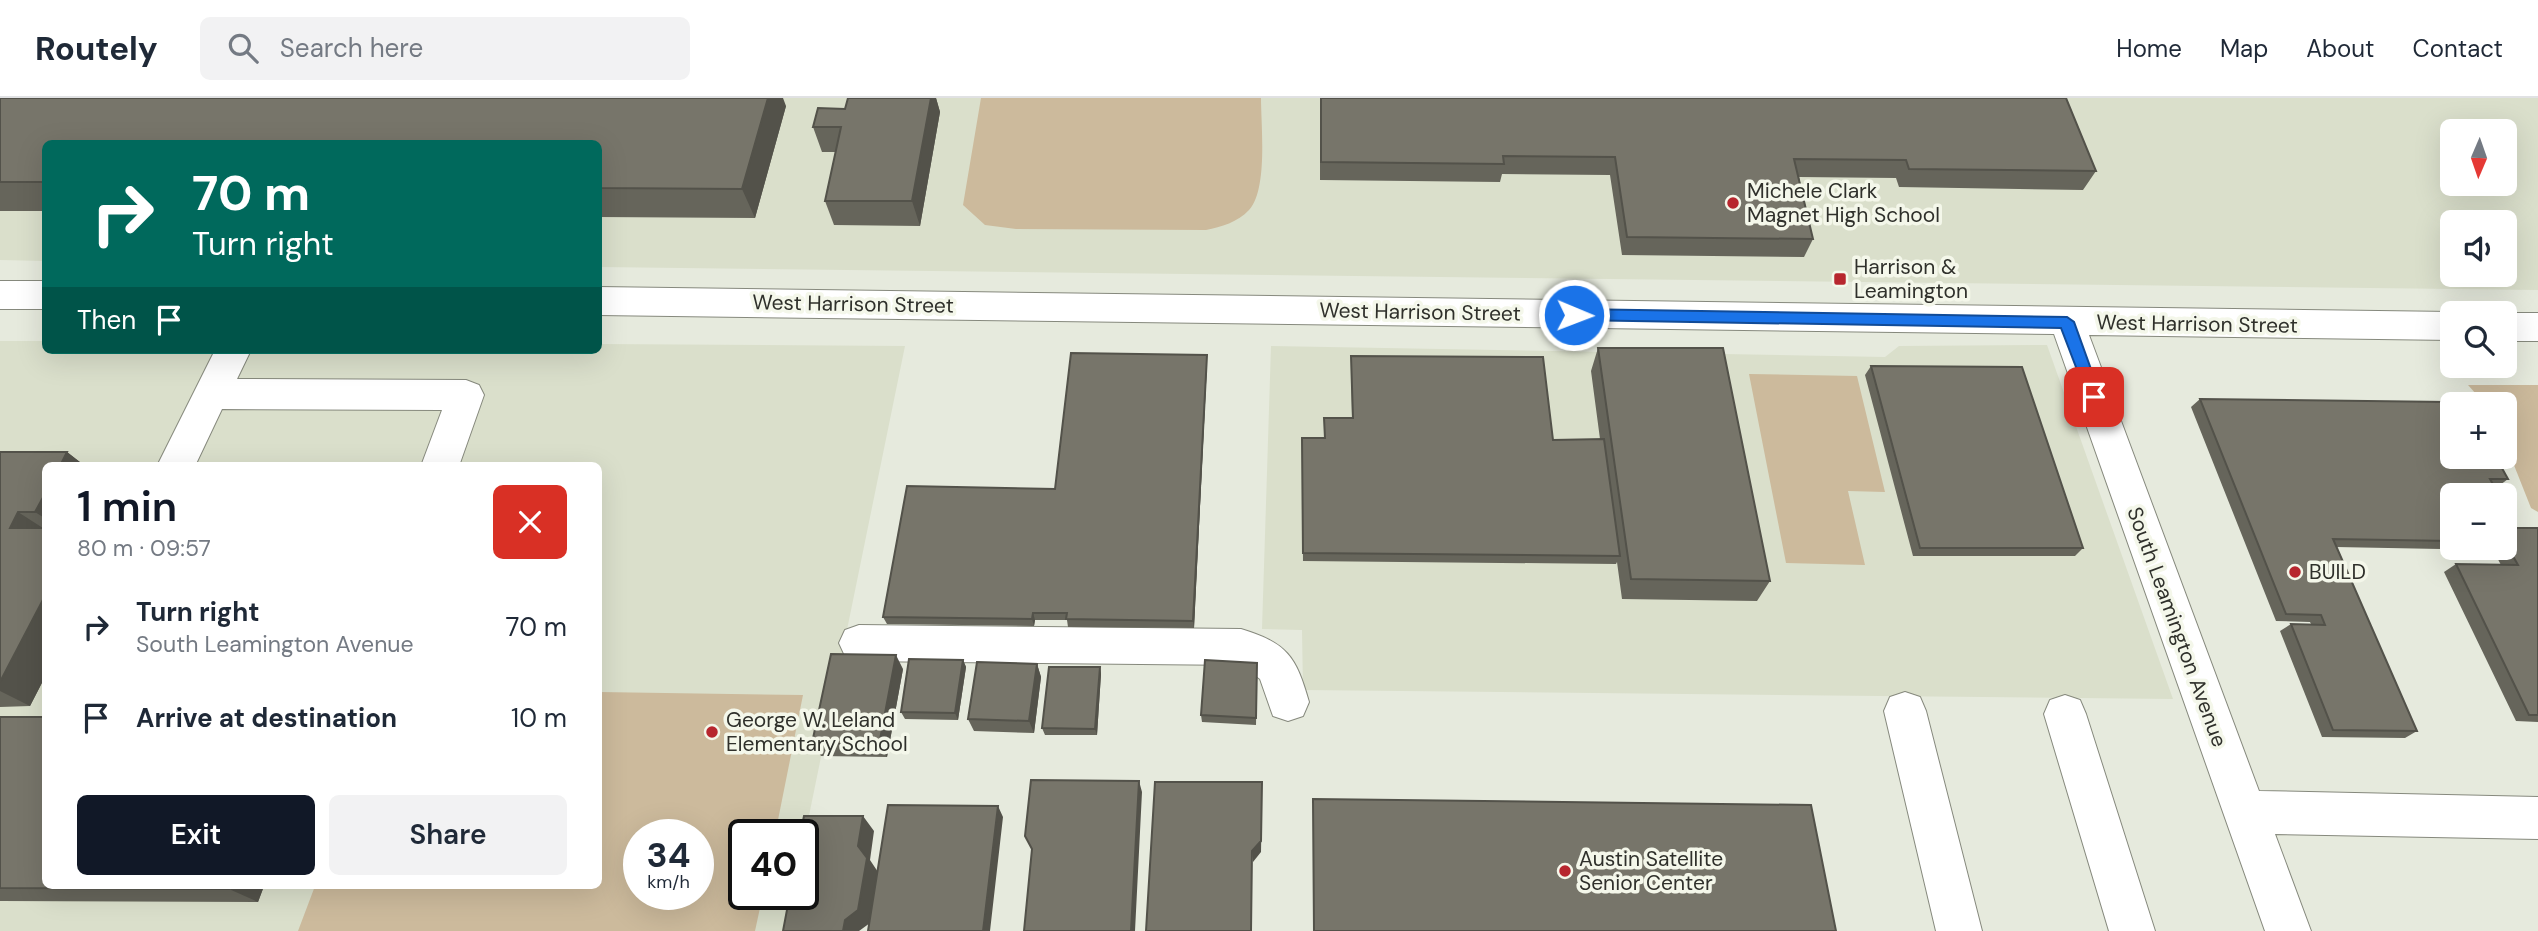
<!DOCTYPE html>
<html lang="en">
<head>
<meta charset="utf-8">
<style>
	body { margin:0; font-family:"DM Sans",sans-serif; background:#f2f2f3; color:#1f2937; height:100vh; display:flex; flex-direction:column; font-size:26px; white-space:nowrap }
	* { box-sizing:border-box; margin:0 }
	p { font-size:23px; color:#747a83 }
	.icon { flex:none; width:38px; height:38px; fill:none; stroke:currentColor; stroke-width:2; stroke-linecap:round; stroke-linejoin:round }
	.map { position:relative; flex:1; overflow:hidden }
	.sheet { position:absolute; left:42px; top:364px; width:560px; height:427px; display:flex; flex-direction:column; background:#fff; border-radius:10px; box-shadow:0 7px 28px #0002 }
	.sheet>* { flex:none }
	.hud { position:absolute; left:42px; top:42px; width:560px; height:214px; border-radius:10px; box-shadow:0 7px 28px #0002; background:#00695c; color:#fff; overflow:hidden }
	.needle { width:46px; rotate:182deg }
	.buttons { position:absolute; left:2440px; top:21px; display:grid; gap:14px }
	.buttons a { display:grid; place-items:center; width:77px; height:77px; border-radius:10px; background:#fff; box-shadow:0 7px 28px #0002; font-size:35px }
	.speed { position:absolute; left:623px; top:721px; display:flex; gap:14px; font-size:35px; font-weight:700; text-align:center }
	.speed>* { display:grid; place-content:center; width:91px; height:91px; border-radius:50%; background:#fff; box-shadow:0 7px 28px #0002; line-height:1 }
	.speed small { font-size:18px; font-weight:400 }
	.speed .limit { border:4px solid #111; border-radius:10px; background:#fff; color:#111 }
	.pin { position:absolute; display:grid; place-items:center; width:60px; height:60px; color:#fff; margin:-30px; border-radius:14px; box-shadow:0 4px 10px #0006 }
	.me { position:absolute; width:77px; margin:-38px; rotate:91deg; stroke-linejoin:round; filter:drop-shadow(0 0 5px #0008) }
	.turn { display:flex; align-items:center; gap:24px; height:147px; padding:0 35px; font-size:32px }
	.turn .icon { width:91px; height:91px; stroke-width:2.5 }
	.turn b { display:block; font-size:49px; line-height:60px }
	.then { display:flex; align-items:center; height:66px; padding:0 35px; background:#0003; gap:14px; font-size:26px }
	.round { display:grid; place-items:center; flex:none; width:74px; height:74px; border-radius:10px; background:#f2f2f3 }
	.head { display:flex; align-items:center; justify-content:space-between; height:119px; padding:0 35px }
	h1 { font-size:42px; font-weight:600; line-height:52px; color:#111827 }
	.cta { display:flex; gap:14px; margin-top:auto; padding:14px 35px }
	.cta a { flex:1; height:80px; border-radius:10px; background:#111827; color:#fff; font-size:28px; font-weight:600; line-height:80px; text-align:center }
	.cta a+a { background:#f2f2f3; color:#1f2937 }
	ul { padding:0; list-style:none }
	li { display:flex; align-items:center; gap:21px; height:91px; padding:0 35px }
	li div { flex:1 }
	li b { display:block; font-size:26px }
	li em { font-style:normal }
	header { display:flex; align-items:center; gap:42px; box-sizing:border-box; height:98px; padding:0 35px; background:#fff; border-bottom:2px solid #e0e1e3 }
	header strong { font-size:33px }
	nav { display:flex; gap:38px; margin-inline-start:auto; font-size:24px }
	.search { width:490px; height:63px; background:#f2f2f3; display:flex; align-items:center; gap:18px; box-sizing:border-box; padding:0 24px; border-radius:10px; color:#747a83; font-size:26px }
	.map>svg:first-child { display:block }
	.built { fill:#dadfcb; fill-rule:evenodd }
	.green { fill:#ccba9c; fill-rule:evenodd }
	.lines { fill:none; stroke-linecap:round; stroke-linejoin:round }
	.minor-casing { stroke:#86897d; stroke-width:2 }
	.minor { fill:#fff; fill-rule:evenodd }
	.wall { fill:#66655b }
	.shaded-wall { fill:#53524a }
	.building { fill:#77756a; stroke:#53524a; stroke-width:2 }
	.route { fill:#1a73e8; stroke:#114b97; stroke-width:2 }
	.poi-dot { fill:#b7262e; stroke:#f4f7ea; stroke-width:2.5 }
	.labels { text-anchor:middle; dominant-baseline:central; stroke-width:7; stroke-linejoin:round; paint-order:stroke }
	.poi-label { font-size:21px; fill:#2f302b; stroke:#f4f7ea; text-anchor:start }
	.street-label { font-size:21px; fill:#2f302b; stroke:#f4f7ea }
</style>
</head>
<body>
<header>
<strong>Routely</strong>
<div class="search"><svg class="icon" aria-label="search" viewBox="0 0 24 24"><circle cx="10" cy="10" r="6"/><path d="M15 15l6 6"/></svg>Search here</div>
<nav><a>Home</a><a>Map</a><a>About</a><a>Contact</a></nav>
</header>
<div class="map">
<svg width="2538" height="833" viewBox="0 0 2538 833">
	<rect width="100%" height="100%" fill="#e6eadd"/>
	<!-- built -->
	<path class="built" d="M0,0h2538v192l-1939,-23 -1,-123h-552l-1,117 -45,-1zM2452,33h52v53h-52zM2452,124h52v53h-52z
		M0,243h45l1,9h552l1,-6 306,2 -102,499v-10h-59v59h49l-7,37h-786zM46,368h552v420h-552zM639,737h59v59h-59z
		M2047,247l126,354 -870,-9 -1,-60 -40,-1 9,-283 614,11 14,-11z"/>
	<!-- green -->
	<path class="green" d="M981,0h280c0,28 7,91 -12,112 -11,12 -28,17 -43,20l-190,-1 -31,-4 -22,-20z
		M1749,276l108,2 28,116 -37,-1 17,74 -79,-2z
		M2468,287h70v127l-7,-4 -27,-68v-36h-19z
		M599,594l204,3 -28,140h-31v59h19l-8,37h-457l17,-45h283zM639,737h59v59h-59z"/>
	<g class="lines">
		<defs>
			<path id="minor" d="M0,183h46v28h-46z
				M598,189l1854,25 4,1h-4v27l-363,-5 170,456 279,6v42l-263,-5 36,97h-46l-211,-597 -1456,-19z
				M2503,215h35v28h-34z
				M215,252h36l-14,29 229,1 13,5 5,10 -25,71h-38l21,-56 -220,-1 -27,57h-38z
				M859,527l382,4c46,14 55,27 68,73l-6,14 -15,5 -15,-5 -13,-37 -19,-14 -382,-4 -14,-5 -6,-13 6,-13z
				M1905,594l15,5 6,14 56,220h-46l-52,-220 6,-14z
				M2065,597l15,5 6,14 69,217h-46l-65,-217 6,-14z"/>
		</defs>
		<!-- minor casing -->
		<use href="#minor" class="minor-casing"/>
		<!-- minor -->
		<use href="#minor" class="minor"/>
	</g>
	<!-- wall -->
	<path class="wall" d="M0,0l786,8 -31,112 -157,-1v-73h-552v67h-46z
		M848,0h88l4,14 -20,114 -86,-1 -9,-24 11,-49h-14l-9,-25 32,-18z
		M1320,0h746l30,73 -13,19 -184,-3 -3,-9 -97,-1 14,62 -9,18 -182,-2 -12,-80 -108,-1 -2,8 -180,-2z
		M1598,250l172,233 -13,20 -135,-2 -5,-37 -1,2 -313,-3 -1,-123h22v-20h28l-1,-62 202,84 47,-1 -9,-68z
		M1207,257v9l-13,264 -126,-1 -1,-7h-32l-1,6 -147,-2 -4,-7 172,-128z
		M1871,268l212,182 -8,8h-162l-48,-181z
		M2200,301l279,62 29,18 -12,9 -44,7v53h52v-42l12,22h22v194l-22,-1 -72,-149 12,-8 45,1 -8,-15 -157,-3 81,184 -12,7 -83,-1 -42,-106 11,-7h20l-1,-2 -34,-1 -85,-214z
		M0,354h67l18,14h-39v209l-16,31 -30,1z
		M963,562l3,7 -8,53 -53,-1 -4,-7z
		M1257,565l-1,62 -54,-3 -1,-7z
		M1037,566l4,13 -7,56 -60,-2 -6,-12z
		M1100,569l1,7 -4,61h-52l-3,-7z
		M903,571l-16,88 -66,-1 -9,-13z
		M0,619l264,169 -6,16 -258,-1z"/>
	<!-- shaded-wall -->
	<path class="shaded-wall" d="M768,0h15l3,8 -31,112 -13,-29z
		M931,0h5l4,14 -20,114 -8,-25z
		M1207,257v9l-13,264 -1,-7z
		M67,354l18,14h-25z
		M46,394v27l-11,-7z
		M18,414l28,18 -36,-2z
		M46,496v81l-16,31 -30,-15v-9z
		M1033,515l2,7 -1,6 -2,-7z
		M896,557l7,14 -16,88 -8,-12z
		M963,562l3,7 -8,53 -3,-7z
		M1037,566l4,13 -7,56 -5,-12z
		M1100,569l1,7 -4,61 -2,-6z
		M1139,683l3,11 -7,139h-4z
		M1262,696l-1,58 -8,10 -1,-11z
		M998,708l5,11 -13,114h-7z
		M863,718l11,15 -4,29 8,12 -8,51 -11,8h-16z
		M230,788h34l-6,16 -29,-13z"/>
	<!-- building -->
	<path class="building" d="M0,0h768l-26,91 -144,-1v-44h-552v38h-46z
		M848,0h83l-19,103h-87l16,-74h-28l5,-19 27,1z
		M1321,0h745l30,73 -187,-2 -3,-9 -112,-1 19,80 -186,-2 -12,-80 -112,-1 1,8 -183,-2z
		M1598,250h125l47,233 -139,-2z
		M1071,255l136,2 -14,266 -127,-2 1,-6h-34l-1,6 -149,-2 24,-131 148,3z
		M1351,258l192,1 10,83 51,-1 16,117 -317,-3 -1,-115h23l-1,-20h29z
		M1871,268l151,1 61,181h-163z
		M2200,301l248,3 4,6v49h25l2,4h19l10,18h-18l9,16h-47v46l-119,-2 84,192 -84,-1 -42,-106 34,1 -4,-10 -35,-1z
		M0,354h67l-7,14h-14v26l-11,20h-17l-8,16h36v66l-46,88z
		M2504,408l12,22h22v187h-9l-73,-151 62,1 -13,-23h-1z
		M831,556l65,1 -17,90 -67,-2z
		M909,561l54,1 -8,53 -54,-1z
		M1205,562l52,3 -1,55 -55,-3z
		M977,564l60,2 -8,57 -61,-2z
		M1049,569h51l-5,62 -53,-1z
		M0,619h46v169h184l-1,3 -229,-1z
		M1031,682l108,1 -8,150h-107l8,-82 -7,-13z
		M1155,684h107l-1,59 -9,10 -1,80h-105z
		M1313,701l498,6 25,126h-522z
		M888,707l110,1 -15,125h-115z
		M804,718h59l-5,30 9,12 -9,52 -13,10 -2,11h-60l7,-37h13v-59h-3z"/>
	<!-- route -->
	<path class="route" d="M1574,211l493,8 7,5 27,75 -2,4h-10l-28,-73 -487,-8 -7,-5z"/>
	<!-- markers -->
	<g class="poi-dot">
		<circle cx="1733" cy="105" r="7"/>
		<rect x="1833" y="174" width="14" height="14" rx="3.5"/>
		<circle cx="2295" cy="474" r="7"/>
		<circle cx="712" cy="634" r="7"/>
		<circle cx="1565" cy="773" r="7"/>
	</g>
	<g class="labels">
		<!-- poi labels -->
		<g class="poi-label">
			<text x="1747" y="93">Michele Clark<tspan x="1747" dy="24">Magnet High School</tspan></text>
			<text x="1854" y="169">Harrison &amp;<tspan x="1854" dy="24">Leamington</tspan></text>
			<text x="2309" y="474">BUILD</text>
			<text x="726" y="622">George W. Leland<tspan x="726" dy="24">Elementary School</tspan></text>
			<text x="1579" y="761">Austin Satellite<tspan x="1579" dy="24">Senior Center</tspan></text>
		</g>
		<!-- street labels -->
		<g class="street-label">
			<text transform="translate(853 206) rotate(1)">West Harrison Street</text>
			<text transform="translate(1420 214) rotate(1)">West Harrison Street</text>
			<text transform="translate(2197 226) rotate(1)">West Harrison Street</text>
			<text transform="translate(2177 529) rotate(70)">South Leamington Avenue</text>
		</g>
	</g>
</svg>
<div class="buttons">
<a><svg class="needle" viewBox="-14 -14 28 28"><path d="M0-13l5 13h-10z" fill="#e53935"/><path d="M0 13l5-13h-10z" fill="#747a83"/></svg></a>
<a><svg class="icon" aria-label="sound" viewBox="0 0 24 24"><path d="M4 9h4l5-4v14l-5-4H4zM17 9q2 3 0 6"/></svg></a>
<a><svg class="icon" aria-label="search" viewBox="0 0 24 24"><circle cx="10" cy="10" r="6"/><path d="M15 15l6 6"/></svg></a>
<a>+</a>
<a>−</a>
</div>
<div class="speed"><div>34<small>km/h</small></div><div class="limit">40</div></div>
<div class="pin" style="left:2094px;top:299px;background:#d93025"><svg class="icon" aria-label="arrive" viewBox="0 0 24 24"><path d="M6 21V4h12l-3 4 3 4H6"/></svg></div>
<svg class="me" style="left:1574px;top:217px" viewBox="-20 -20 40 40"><circle r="17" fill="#1a73e8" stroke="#fff" stroke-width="3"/><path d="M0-11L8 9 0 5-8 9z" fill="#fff"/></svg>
<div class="hud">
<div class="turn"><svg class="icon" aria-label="right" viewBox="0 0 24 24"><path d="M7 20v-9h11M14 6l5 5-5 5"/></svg><div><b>70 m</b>Turn right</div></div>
<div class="then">Then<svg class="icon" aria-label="arrive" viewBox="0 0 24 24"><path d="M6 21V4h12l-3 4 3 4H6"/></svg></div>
</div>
<section class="sheet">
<div class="head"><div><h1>1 min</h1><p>80 m · 09:57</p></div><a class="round" style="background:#d93025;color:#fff"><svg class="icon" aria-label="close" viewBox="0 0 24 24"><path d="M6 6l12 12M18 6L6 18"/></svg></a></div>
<ul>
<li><svg class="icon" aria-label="right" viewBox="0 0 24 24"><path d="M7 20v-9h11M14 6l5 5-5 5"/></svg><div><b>Turn right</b><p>South Leamington Avenue</p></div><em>70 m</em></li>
<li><svg class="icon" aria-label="arrive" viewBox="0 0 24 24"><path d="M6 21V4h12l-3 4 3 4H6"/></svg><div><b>Arrive at destination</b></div><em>10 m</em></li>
</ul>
<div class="cta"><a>Exit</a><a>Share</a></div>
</section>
</div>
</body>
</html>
